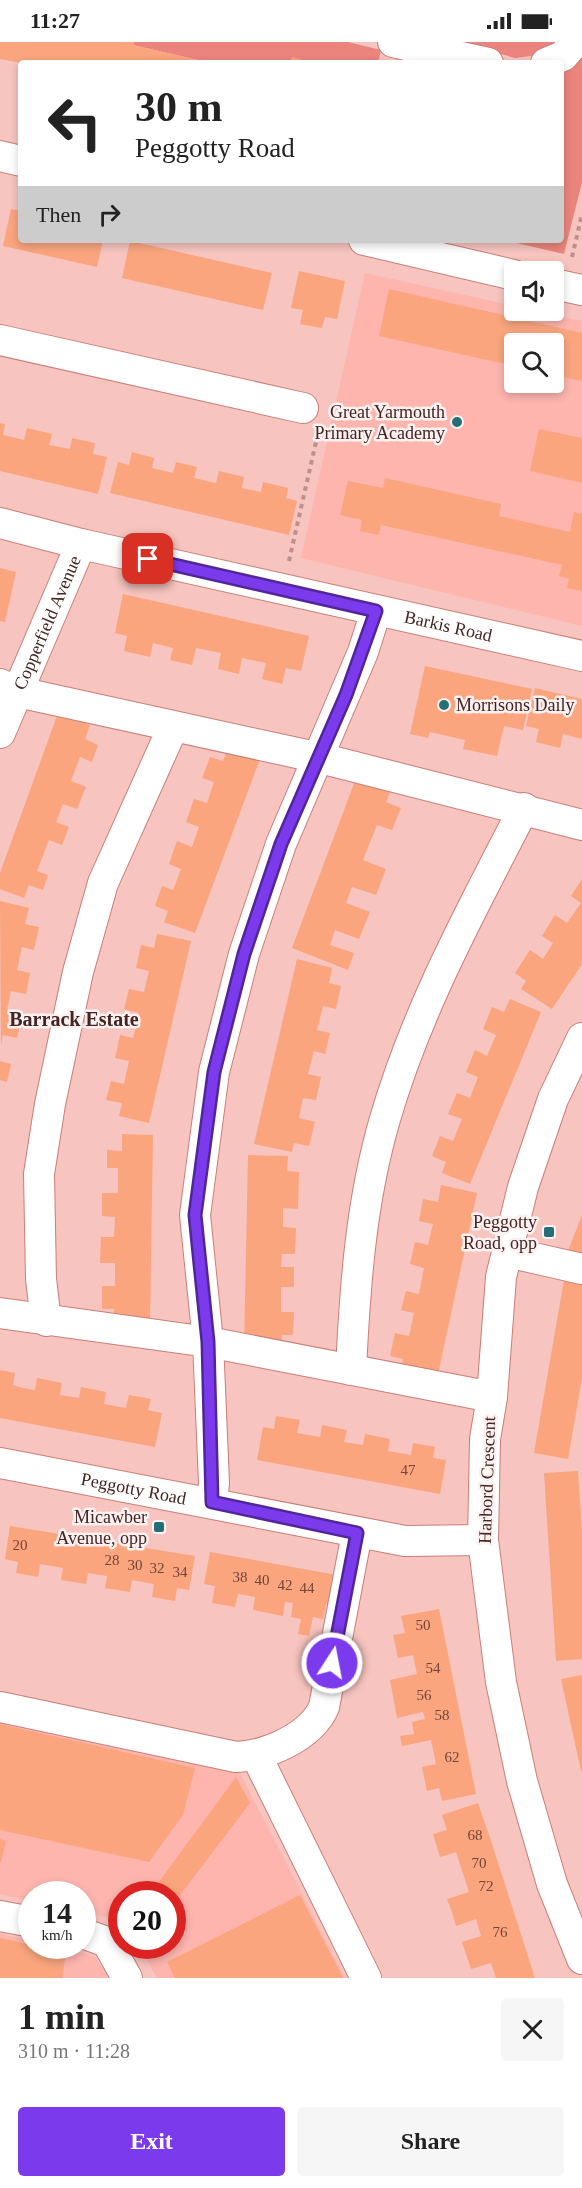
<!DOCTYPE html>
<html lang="en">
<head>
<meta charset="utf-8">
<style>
	body { margin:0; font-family:Georgia,serif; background:#f6f6f6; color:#222; height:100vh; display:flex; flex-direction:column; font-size:22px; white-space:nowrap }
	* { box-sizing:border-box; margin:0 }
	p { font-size:20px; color:#767676 }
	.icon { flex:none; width:33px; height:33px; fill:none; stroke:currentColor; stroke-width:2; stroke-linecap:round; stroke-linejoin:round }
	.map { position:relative; height:1936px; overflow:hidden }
	.panel { display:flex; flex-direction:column; background:#fff; flex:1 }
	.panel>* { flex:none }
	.top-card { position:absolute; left:18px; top:18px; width:546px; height:183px; border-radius:6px; box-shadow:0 3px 9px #0003; background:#fff; color:#222; overflow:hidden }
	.fabs { position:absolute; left:504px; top:219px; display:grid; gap:12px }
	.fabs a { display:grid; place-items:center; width:60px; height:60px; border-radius:6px; background:#fff; box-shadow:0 3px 9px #0003; font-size:30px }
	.speed { position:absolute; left:18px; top:1839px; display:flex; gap:12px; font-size:30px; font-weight:700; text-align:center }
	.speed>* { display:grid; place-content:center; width:78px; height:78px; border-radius:50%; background:#fff; box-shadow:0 3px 9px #0003; line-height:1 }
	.speed small { font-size:15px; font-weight:400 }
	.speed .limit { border:9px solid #d22; background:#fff; color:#111 }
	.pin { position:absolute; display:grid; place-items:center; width:51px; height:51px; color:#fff; margin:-26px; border-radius:12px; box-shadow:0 3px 9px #0006 }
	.me { position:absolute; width:66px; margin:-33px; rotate:11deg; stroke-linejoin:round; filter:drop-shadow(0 0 4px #0008) }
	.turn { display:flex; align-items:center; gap:21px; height:126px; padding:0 18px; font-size:27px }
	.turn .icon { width:78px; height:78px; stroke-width:2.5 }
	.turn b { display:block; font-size:42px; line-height:51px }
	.then { display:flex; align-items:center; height:57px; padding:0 18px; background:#0003; gap:12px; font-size:22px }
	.round { display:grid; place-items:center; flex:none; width:63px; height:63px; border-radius:6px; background:#f6f6f6 }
	.overview { display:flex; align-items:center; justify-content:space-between; height:102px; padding:0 18px }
	h1 { font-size:36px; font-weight:700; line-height:45px }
	.cta { display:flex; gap:12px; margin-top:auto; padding:12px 18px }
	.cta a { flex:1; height:69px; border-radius:6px; background:#7c3aed; color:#fff; font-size:24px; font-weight:700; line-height:69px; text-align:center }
	.cta a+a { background:#f6f6f6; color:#222 }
	.status { display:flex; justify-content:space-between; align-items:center; height:42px; padding:0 30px; background:#fff; direction:ltr }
	.status svg { height:16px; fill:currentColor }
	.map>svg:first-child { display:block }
	.built { fill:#fdb5ae; fill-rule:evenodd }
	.green { fill:#ea847c }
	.building { fill:#faa57e }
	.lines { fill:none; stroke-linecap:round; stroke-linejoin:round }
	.minor-casing { stroke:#cb7e77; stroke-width:32 }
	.path { stroke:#bc908c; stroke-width:4; stroke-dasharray:4.5 4.5; stroke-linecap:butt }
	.minor { stroke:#fff; stroke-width:30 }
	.route-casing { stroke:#51269a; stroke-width:15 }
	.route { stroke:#7c3aed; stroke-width:10 }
	.poi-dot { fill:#246e76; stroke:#faf1f0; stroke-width:2 }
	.labels { text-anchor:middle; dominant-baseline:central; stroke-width:5; stroke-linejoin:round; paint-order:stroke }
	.number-label { font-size:15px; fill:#72453a }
	.poi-label { font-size:18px; fill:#452523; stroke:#faf1f0; text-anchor:end }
	.street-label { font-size:18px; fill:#452523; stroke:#faf1f0 }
	.neighbourhood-label { font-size:20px; font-weight:bold; fill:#452523; stroke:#faf1f0 }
</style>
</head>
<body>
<div class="status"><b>11:27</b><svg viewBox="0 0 49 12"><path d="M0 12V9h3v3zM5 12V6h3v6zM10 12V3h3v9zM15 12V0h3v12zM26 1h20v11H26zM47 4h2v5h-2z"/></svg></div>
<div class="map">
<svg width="582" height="1936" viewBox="0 0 582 1936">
	<rect width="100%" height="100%" fill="#f7c4bf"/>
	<!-- built -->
	<path class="built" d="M365,231l149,33v4l19,1 49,10v305l-281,-68zM514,302h40v38h-40z
		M0,1677l239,52 106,207h-188l-18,-32h33v-52h-50l-1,26 -38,-8 -1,-18h-50l-1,7 -31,-7z
		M0,1892l31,7 1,5h23l39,10 15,22h-109z"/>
	<!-- green -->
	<path class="green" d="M134,0h214l33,8 -3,13h-64l-22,-5 -2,5h-79l-78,-18z
		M457,0h102l-28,14 -16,2z
		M582,12v128l-18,72 -60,-14h57v-171z"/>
	<!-- building -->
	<path class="building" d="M0,0h134l-1,3 74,17 -186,1 -21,-4z
		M397,12l22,9h-24z
		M292,15l19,5v1h-21z
		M11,167l10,2v29h82l-6,27 -94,-21z
		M130,199l142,32 -9,37 -141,-32z
		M299,229l46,10 -8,38 -12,-2 -3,11 -22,-4 3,-14 -12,-2z
		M389,247l193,44v48l-28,-6v-31h-40v22l-135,-30z
		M0,381l5,1 -2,11 21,5 3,-12 25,6 -3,11 21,4 2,-11 23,5 -2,11 14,3 -9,37 -98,-23z
		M539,387l43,9v45l-52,-12z
		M132,410l22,6 -2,10 21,5 3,-11 21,5 -3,11 22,5 3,-12 25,6 -2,11 19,4 2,-10 25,6 -2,10 11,3 -8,34 -179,-42 8,-31 11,3z
		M385,436l116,26 -2,12 71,16 4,-20 8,2v77l-15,-3 2,-9 -10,-3 3,-11 -181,-40 -2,10 -19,-4 2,-11 -22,-5 8,-34 35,7z
		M0,526l16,4 -11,50 -5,-1z
		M123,552l186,42 -8,35 -15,-3 -4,16 -20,-5 4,-16 -24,-5 -3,16 -21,-5 3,-16 -25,-5 -4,17 -22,-5 3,-12 -20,-5 -3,14 -26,-6 3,-15 -12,-3z
		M425,624l107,23 -9,41 -19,-4 -7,30 -34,-7 2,-9 -35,-8 -2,6 -18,-4z
		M535,646l47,11v40l-19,-5 -3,14 -24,-6 3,-13 -13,-3z
		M58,671l32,12 -5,14 13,6 -6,17 -12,-5 -9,24 15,6 -9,22 -14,-5 -7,18 13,5 -7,18 -13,-5 -12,31 11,4 -5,15 -14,-5 -5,13 -24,-9v-16z
		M229,705l31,12 -65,174 -31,-11 4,-11 -13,-5 7,-20 11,4 8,-21 -12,-5 8,-23 15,6 7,-20 -13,-5 8,-23 13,4 7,-21 -12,-4 8,-21 13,4z
		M358,731l35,12 -7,17 15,6 -9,22 -15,-5 -14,35 23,9 -10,26 -24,-8 -6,16 24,9 -11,27 -24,-9 -5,15 24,8 -6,17 -56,-22z
		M582,837v85l-30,45 -31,-20 5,-8 -11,-8 15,-23 13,9 10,-16 -11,-7 13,-21 12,8 14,-20 -10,-7z
		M0,859l29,7 -4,16 14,3 -5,23 -12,-3 -5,23 13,3 -4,21 -15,-3 -4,19 16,3 -6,25 -14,-3 -2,10z
		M157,892l34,7 -42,182 -30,-7 3,-13 -16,-3 5,-19 13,3 5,-23 -14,-3 5,-23 13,3 6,-25 -15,-4 5,-20 15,3 5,-21 -13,-3 5,-23 13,3z
		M297,917l35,9 -3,15 12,3 -5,23 -13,-3 -6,24 13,3 -5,21 -11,-3 -6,23 13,3 -5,23 -13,-2 -4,20 16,4 -6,24 -15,-3 -2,9 -38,-8z
		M510,957l31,13 -71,172 -28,-11 4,-11 -14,-6 8,-20 13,5 9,-22 -14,-5 9,-21 13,5 8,-21 -12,-5 9,-22 12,6 9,-21 -13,-6 9,-22 12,5z
		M0,1019l11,3 -4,18 -7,-2z
		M122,1092l31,1 -3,185 -36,-1v-10h-12v-23h13v-23h-15l1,-26h13l1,-20 -13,-1v-23h16v-25h-11v-18l15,1z
		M248,1113l40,1 -1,15 12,1 -1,37 -15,-1v19l13,1 -1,26h-13l-1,13h13v20h-13v25h13l-1,23h-11l-1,12 -37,-1z
		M441,1143l36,8 -40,186 -37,-7 3,-13 -13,-3 5,-23 14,3 5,-23 -13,-3 5,-19 13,3 5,-26 -14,-4 5,-22 13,3 5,-21 -14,-3 4,-22 15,3z
		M582,1173v41l-14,-5z
		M565,1232l17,3v101l-14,81 -34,-6z
		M0,1328l15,3 -2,12 10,3 12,2 2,-12 25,5 -2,12 19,3 2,-11 25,5 -2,12 22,4 3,-13 22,4 -3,11 14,3 -7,34 -155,-29z
		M276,1374l24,4 -3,13 23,4 2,-12 25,5 -3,12 19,3 2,-11 25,5 -2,12 23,4 2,-12 22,4 -2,11 13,2 -6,34 -183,-34 6,-33 11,2z
		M578,1429l4,61v127l-26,2 -12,-188z
		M10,1484l185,30 -6,34 -12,-2 -2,13 -23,-4 2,-13 -22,-4 -2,12 -25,-4 2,-12 -19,-3 -2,11 -25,-4 2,-12 -23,-4 -2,13 -22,-4 2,-11 -13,-3z
		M210,1510l132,24 -5,30 -11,-2 -3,15 -10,-2 -4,19 -11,-2 3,-15 -10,-2 2,-14 -8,-1 -2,14 -30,-6 2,-13 -17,-3 -3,13 -23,-4 3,-17 -11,-2z
		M439,1567l37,185 -34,7 -3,-13 -12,3 -5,-24 14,-3 -5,-24 -29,6 -2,-10 14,-2 -2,-12 13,-3 -2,-7 -26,6 -7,-38 27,-6 -4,-19 -15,3 -5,-23 12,-2 -4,-17z
		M582,1633v96h-1l-20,-92z
		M0,1682l195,44 -12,47 -34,47 -149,-32z
		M236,1735l14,26 -78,103v-12h-22z
		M478,1761l15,44 42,131h-39l-5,-15 -20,6 -9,-27 19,-6 -5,-17 -20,7 -4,-14 -5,-13 22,-7 -13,-40 -16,5 -7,-23 14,-4 -5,-15z
		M0,1797l6,2 -5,21h-1z
		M300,1853l43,83h-168l-8,-16z
		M0,1896l66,14 -4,26h-62z"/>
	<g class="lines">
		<defs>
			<g id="minor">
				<path d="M393,0l95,21"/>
				<path d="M546,21l17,-7 12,-14"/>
				<path d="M0,114l21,5"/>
				<path d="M364,198l150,35"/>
				<path d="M554,242l28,6"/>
				<path d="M0,298l303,68"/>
				<path id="s1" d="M0,481l81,21 501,112"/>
				<path d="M0,642l18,8 302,66 262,67"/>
				<path id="s2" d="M0,691l81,-189"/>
				<path d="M582,996l-29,61 -30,88 -22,90 -9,120 -7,42 -2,101 18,142 21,99 30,103 30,75"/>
				<path d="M507,1210l75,17"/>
				<path d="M0,1271l208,29 284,55"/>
				<path d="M46,1279l-5,-42 -2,-105 11,-70 28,-132 25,-89 70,-156"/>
				<path d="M351,1328c4,-85 10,-169 34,-251 32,-110 87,-210 139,-311"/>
				<path id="s3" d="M0,1421l405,78 78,-1"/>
				<path d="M212,1460l2,-19 -6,-141 -13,-127 19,-143 30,-118 37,-110 82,-192 13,-41"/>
				<path d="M0,1665l236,50c30,-1 75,-20 88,-50l33,-174"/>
				<path d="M257,1715l109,221"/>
				<path d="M0,1874l32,6"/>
				<path d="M82,1891l25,9 20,36"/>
			</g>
		</defs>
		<!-- minor casing -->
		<use href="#minor" class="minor-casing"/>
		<!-- path -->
		<path class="path" d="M572,215l10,-43
			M289,519l29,-128"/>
		<!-- minor -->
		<use href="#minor" class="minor"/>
	</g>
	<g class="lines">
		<defs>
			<path id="route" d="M148,517l228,52 -30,84 -65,149 -37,110 -30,118 -19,143 13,127 4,160 145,31 -25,130"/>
		</defs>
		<!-- route casing -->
		<use href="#route" class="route-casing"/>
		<!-- route -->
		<use href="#route" class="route"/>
	</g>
	<!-- markers -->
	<g class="poi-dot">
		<circle cx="457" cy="380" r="6"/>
		<circle cx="444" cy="663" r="6"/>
		<rect x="543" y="1184" width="12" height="12" rx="3"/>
		<rect x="153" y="1479" width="12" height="12" rx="3"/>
	</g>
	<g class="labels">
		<!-- number labels -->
		<g class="number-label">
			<text x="408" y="1428">47</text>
			<text x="20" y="1503">20</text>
			<text x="112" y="1518">28</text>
			<text x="135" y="1523">30</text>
			<text x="157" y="1526">32</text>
			<text x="180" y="1530">34</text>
			<text x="240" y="1535">38</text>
			<text x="262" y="1538">40</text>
			<text x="285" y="1543">42</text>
			<text x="307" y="1546">44</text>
			<text x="423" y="1583">50</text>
			<text x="433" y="1626">54</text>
			<text x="424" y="1653">56</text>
			<text x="442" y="1673">58</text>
			<text x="452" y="1715">62</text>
			<text x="475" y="1793">68</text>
			<text x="479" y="1821">70</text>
			<text x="486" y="1844">72</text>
			<text x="500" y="1890">76</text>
		</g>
		<!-- poi labels -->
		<g class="poi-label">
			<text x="445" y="370">Great Yarmouth<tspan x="445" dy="21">Primary Academy</tspan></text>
			<text x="456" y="663" text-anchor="start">Morrisons Daily</text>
			<text x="537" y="1180">Peggotty<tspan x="537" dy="21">Road, opp</tspan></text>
			<text x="147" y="1475">Micawber<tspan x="147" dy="21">Avenue, opp</tspan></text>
		</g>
		<!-- street labels -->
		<g class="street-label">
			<text stroke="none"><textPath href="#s2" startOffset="120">Copperfield Avenue</textPath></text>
			<text stroke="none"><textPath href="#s1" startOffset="460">Barkis Road</textPath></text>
			<text transform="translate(487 1438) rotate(-88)">Harbord Crescent</text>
			<text stroke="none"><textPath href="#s3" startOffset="136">Peggotty Road</textPath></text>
		</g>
		<!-- neighbourhood labels -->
		<g class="neighbourhood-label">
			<text x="74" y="977">Barrack Estate</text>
		</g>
	</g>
</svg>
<div class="fabs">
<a><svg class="icon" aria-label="sound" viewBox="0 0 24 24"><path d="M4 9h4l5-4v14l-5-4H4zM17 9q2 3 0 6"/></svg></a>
<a><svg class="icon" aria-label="search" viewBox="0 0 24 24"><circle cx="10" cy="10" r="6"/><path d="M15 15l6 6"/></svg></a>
</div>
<div class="speed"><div>14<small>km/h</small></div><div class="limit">20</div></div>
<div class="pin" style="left:148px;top:517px;background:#d93025"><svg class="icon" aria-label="arrive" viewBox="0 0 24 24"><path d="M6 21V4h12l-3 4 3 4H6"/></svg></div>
<svg class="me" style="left:332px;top:1621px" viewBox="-20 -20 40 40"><circle r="17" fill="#7c3aed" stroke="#fff" stroke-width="3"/><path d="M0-11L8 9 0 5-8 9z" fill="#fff"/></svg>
<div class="top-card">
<div class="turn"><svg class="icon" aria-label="left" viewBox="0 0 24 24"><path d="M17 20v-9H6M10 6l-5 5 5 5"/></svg><div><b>30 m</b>Peggotty Road</div></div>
<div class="then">Then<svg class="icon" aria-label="right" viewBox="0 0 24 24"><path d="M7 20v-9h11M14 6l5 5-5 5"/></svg></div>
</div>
</div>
<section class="panel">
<div class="overview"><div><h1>1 min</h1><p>310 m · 11:28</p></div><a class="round"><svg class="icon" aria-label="close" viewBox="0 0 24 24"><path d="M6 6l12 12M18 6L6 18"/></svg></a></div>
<div class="cta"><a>Exit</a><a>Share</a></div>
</section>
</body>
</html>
